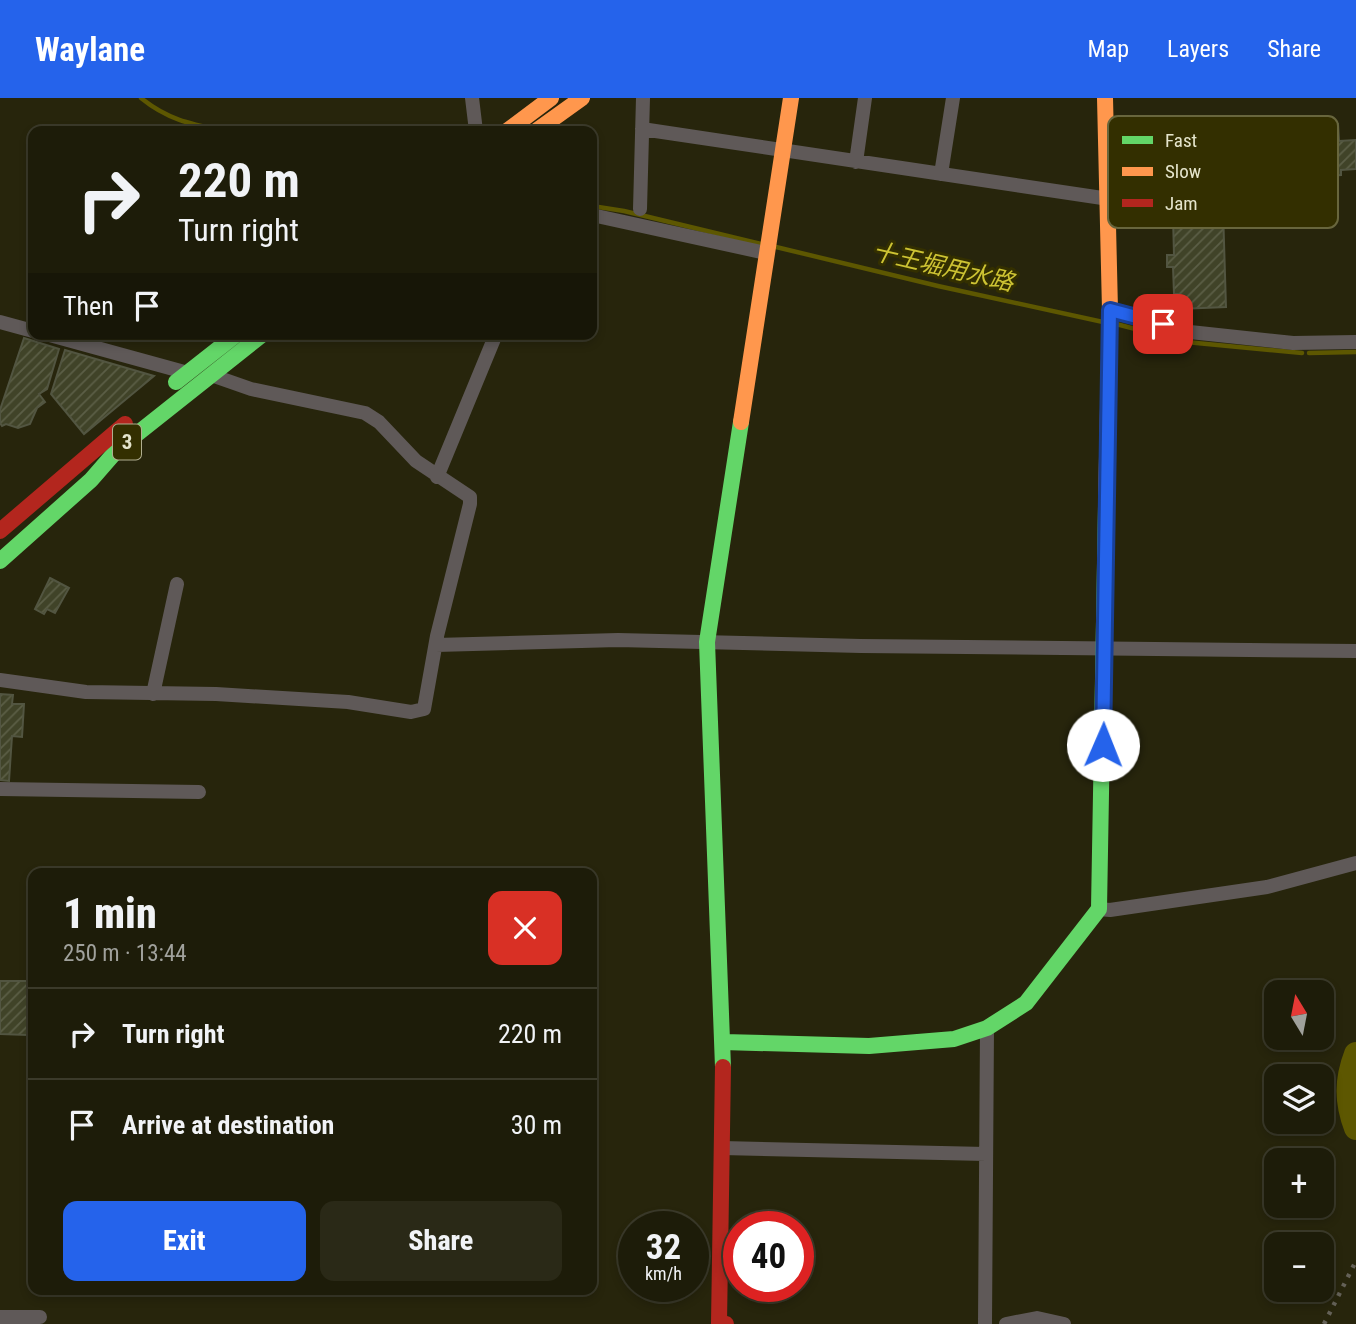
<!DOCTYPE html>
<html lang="en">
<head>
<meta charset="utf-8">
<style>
	body { margin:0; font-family:"Roboto Condensed","Noto Sans JP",sans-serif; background:#2a2917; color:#f1f3f6; height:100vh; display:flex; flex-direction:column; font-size:26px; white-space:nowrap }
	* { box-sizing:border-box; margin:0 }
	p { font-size:23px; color:#a0a19c }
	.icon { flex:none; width:38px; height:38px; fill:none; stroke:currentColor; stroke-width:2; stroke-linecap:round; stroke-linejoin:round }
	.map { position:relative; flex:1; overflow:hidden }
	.panel { position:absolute; left:28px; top:770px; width:569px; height:427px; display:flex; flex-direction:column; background:#1d1c09; border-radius:14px; box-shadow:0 4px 10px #0003,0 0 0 2px #3b3a2a }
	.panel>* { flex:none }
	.guide { position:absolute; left:28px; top:28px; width:569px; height:214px; border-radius:14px; box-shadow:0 4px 10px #0003,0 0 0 2px #3b3a2a; background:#1d1c09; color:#f1f3f6; overflow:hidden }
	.needle { width:46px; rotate:350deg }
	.buttons { position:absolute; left:1264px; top:882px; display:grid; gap:14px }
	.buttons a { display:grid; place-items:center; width:70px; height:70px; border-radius:14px; background:#1d1c09; box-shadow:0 4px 10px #0003,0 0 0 2px #3b3a2a; font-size:35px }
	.speed { position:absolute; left:618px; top:1113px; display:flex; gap:14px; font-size:35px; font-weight:700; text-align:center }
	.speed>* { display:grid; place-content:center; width:91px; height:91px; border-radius:50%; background:#1d1c09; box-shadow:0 4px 10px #0003,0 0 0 2px #3b3a2a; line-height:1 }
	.speed small { font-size:18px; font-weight:400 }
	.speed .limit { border:10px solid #d22; background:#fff; color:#111 }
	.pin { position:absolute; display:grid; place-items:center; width:60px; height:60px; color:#fff; margin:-30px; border-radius:14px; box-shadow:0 4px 10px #0006 }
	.me { position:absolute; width:77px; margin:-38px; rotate:1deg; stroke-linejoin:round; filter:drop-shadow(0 0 5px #0008) }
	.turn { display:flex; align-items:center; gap:24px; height:147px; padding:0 35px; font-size:32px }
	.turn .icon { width:91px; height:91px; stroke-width:2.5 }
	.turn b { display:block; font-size:49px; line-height:60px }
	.then { display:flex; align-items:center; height:66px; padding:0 35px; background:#0003; gap:14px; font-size:26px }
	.round { display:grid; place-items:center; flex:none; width:74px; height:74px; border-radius:14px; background:#2a2917 }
	.head { display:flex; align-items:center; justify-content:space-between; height:119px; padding:0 35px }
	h1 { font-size:42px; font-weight:800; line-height:52px }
	.button { display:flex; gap:14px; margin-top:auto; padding:14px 35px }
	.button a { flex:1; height:80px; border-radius:14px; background:#2563eb; color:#fff; font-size:28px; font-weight:800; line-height:80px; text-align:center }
	.button a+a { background:#2a2917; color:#f1f3f6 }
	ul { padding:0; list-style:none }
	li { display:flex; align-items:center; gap:21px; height:91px; padding:0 35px; border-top:2px solid #3b3a2a }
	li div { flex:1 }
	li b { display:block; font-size:26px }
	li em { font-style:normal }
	header { display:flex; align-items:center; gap:42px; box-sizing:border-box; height:98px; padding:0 35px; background:#2563eb; color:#fff }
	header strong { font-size:33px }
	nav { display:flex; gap:38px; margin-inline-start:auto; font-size:24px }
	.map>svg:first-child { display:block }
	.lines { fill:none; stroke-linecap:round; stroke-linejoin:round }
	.stream { stroke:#5d5701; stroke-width:4.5 }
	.river { stroke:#5d5701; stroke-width:24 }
	.building { fill:url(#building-hatch); stroke:#525541; stroke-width:2 }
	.street { stroke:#5f5958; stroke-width:14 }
	.fast { stroke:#63d668; stroke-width:16 }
	.slow { stroke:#ff974d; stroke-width:16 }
	.jam { stroke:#b3261e; stroke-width:16 }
	.rail { stroke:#646157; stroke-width:4.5; stroke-dasharray:3.5 7; stroke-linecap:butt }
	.route-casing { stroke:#184099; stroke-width:18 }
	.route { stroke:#2563eb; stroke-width:12 }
	.labels { text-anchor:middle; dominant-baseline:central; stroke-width:6; stroke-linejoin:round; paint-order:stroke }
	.shield { fill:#332f00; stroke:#b0ae8f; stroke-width:2 }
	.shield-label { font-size:21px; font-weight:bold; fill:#e5e5cc }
	.water-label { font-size:24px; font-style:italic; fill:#cdc333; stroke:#332f00 }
	.key { fill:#332f00; stroke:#68663d; stroke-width:2 }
	.key-label { font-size:19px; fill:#e5e5cc }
</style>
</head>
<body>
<header>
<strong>Waylane</strong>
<nav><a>Map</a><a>Layers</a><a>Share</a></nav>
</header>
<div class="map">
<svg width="1356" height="1226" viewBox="0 0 1356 1226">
	<defs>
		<pattern id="building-hatch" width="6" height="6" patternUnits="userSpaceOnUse" patternTransform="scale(1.75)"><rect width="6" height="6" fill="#404328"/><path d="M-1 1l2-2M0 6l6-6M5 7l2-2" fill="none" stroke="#5b5e46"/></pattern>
	</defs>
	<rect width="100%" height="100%" fill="#27250c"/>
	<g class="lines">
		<!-- stream -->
		<path class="stream" d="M141,0c27,22 50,26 84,33
			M592,108l32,5 137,33
			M776,149l162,39 165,36
			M1116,226l70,18 116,11
			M1309,255l47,-1"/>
		<!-- river -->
		<path class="river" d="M1356,956c-10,26 -10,48 0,74"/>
	</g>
	<!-- building -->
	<path class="building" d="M1338,26l1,17 17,-1v29l-15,1v5l-30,2v-5l-63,5 -2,-27 63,-4 -1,-20z
		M1210,112h13l3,97 -47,2 -1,-15h-4l-1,-27h-6v-12h7l-1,-38 37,-1z
		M24,240l35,11 -12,40 -8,5 6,8 -8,6 -7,16 -12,4 -12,-4 -4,2 -2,-3v-13z
		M65,252l89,26 -70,58 -33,-40z
		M50,480l19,10 -14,25 -8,-4 -3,5 -9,-5z
		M0,596l13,1 -1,9h12l-2,33 -10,-1 -3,45 -9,-1z
		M0,883h33v49h-6v5l-27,-1z"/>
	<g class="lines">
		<!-- street -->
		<path class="street" d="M472,0l4,33
			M642,31l467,70
			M856,64l9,-64
			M941,76l12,-76
			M640,111l3,-111
			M592,117l174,38
			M1110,212l80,22 103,11 63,-1
			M0,224l33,9
			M46,236l142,39
			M437,379l59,-143
			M436,547l182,-5 243,6 495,5
			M0,582l86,12 130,2 132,8 63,10 13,-3 13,-73 33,-132v-7l-54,-36 -37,-39 -14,-9 -114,-24 -40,-14
			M153,596l24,-110
			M0,691l199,3
			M1099,811l11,1 157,-23 89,-24
			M722,1050l264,6
			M0,1219h40
			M985,1226l2,-296
			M1006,1226l31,-6 27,6"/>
		<!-- fast -->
		<path class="fast" d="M176,284l61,-48
			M0,463l91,-81 27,-31 145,-115
			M723,944l146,4 85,-7 33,-11 39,-25 73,-94 7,-403
			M723,969l-16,-425 34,-220"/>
		<!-- slow -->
		<path class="slow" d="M1105,0l5,212 -4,196
			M507,33l44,-33
			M536,33l46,-33
			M741,324l50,-324"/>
		<!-- jam -->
		<path class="jam" d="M0,433l125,-107
			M723,969l-4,256 7,1"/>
		<!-- rail -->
		<path class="rail" d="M1324,1226l32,-63"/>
	</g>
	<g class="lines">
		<defs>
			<path id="route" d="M1103,647l7,-435 53,14"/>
		</defs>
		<!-- route casing -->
		<use href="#route" class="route-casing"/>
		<!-- route -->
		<use href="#route" class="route"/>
	</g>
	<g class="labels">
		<!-- shield labels -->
		<rect class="shield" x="113" y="326.5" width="28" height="35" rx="5"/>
		<g class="shield-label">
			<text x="127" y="344">3</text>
		</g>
		<!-- water labels -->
		<g class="water-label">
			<text transform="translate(943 169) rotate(13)">十王堀用水路</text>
		</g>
	</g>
	<!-- legend -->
	<rect x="1108" y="18" width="230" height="112" rx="10" class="key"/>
	<rect x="1122" y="38" width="31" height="8" fill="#63d668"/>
	<rect x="1122" y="69" width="31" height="9" fill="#ff974d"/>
	<rect x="1122" y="101" width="31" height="8" fill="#b3261e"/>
	<g class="key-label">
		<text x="1165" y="49">Fast</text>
		<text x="1165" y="80">Slow</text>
		<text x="1165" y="112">Jam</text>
	</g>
</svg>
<div class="buttons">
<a><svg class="needle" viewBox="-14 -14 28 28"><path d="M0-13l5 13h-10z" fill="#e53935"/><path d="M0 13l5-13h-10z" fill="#a0a19c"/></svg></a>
<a><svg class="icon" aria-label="layers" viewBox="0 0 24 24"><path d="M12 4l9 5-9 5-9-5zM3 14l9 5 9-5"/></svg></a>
<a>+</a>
<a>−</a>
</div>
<div class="speed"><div>32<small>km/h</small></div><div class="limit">40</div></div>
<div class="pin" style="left:1163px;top:226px;background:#d93025"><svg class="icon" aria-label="arrive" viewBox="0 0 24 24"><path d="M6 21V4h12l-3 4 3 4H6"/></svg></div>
<svg class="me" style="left:1103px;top:647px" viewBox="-20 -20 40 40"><circle r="19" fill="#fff"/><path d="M0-13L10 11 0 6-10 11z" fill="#2563eb"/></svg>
<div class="guide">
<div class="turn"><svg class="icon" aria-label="right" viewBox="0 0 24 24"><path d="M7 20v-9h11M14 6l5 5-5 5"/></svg><div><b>220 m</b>Turn right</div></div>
<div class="then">Then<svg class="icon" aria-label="arrive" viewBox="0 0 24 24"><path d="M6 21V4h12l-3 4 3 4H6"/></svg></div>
</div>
<section class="panel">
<div class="head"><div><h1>1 min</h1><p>250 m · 13:44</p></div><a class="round" style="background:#d93025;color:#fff"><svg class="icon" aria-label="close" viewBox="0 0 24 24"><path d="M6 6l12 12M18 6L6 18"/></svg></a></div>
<ul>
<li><svg class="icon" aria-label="right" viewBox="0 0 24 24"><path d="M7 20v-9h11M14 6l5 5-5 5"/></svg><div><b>Turn right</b></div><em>220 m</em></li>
<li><svg class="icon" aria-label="arrive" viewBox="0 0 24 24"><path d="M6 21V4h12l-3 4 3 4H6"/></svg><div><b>Arrive at destination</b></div><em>30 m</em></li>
</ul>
<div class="button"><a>Exit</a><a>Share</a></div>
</section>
</div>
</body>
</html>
